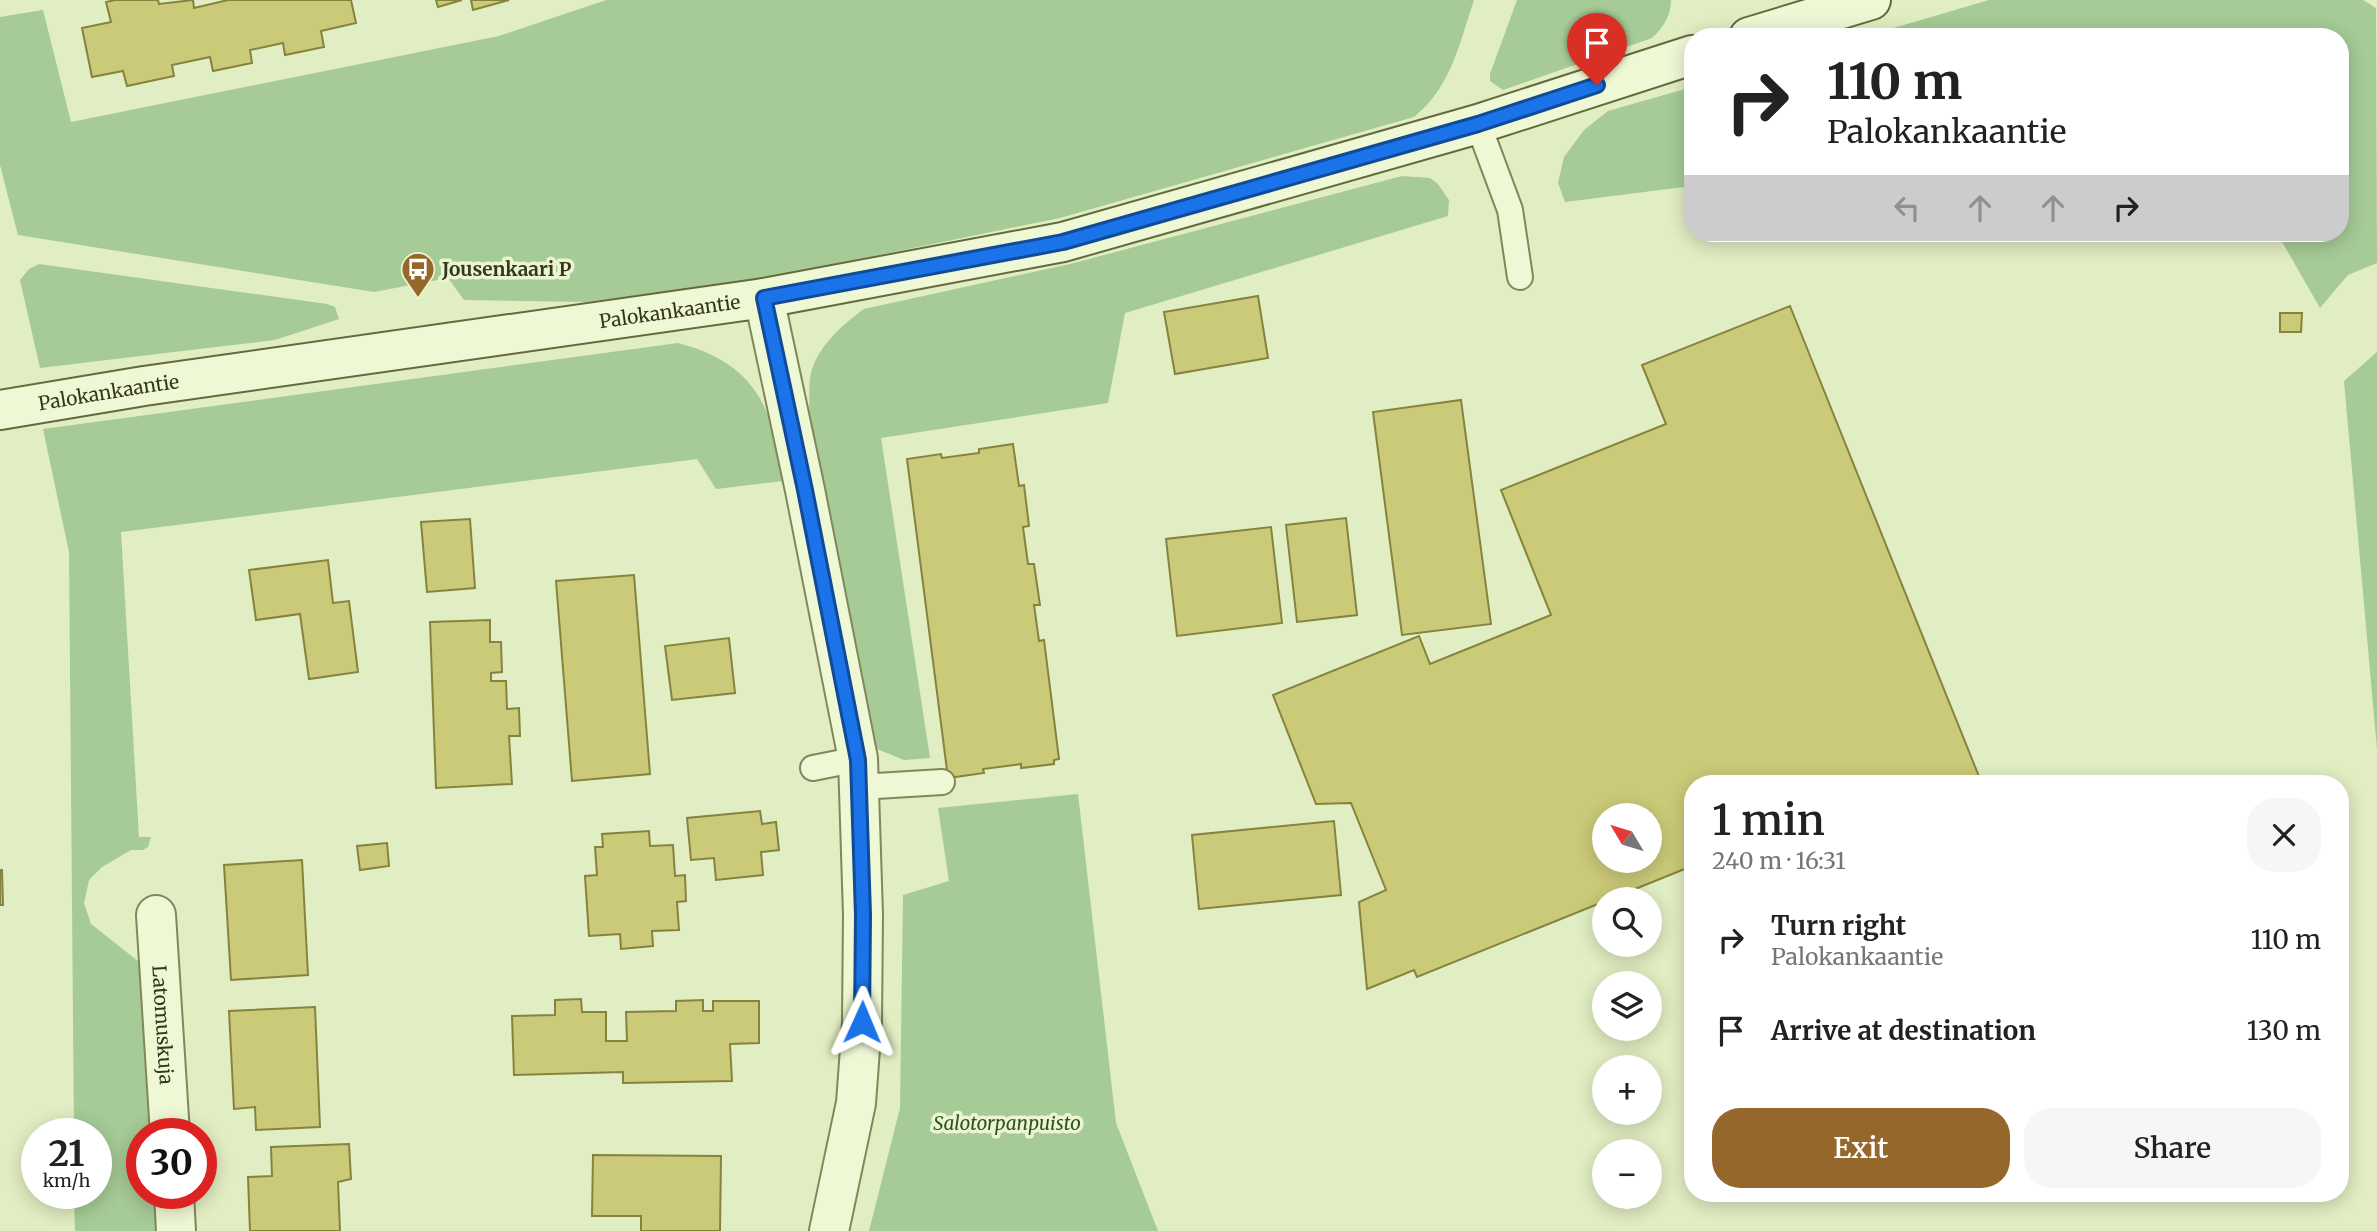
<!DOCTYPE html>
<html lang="en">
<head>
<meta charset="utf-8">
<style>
	body { margin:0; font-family:Merriweather,serif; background:#f6f6f6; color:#222; height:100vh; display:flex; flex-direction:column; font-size:26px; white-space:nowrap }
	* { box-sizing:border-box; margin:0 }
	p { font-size:23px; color:#767676 }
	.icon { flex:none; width:38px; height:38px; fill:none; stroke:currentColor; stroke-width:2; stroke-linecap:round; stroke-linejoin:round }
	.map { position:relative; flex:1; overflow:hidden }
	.details { position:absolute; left:1684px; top:775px; width:665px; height:427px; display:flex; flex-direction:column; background:#fff; border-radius:28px; box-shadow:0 4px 18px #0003 }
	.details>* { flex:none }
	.banner { position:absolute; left:1684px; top:28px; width:665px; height:214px; border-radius:28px; box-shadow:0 4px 18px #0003; background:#fff; color:#222; overflow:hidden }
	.needle { width:46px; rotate:308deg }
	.fabs { position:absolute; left:1592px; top:803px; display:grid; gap:14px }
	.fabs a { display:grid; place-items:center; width:70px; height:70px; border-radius:50%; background:#fff; box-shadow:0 4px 18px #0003; font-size:35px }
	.speed { position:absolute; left:21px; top:1118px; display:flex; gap:14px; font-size:35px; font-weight:700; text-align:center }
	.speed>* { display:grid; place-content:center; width:91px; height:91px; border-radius:50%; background:#fff; box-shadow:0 4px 18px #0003; line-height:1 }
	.speed small { font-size:18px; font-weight:400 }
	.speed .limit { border:10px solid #d22; background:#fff; color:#111 }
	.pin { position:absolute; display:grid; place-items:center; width:60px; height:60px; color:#fff; margin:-72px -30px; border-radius:50% 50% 50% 0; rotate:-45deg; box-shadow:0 0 7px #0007 }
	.pin .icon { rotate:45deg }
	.me { position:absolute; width:77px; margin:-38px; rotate:1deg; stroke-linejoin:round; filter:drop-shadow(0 0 5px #0008) }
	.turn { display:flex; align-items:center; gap:24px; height:147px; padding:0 28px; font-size:32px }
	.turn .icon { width:91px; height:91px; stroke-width:2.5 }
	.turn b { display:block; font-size:49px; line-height:60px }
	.lanes { display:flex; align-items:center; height:66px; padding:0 28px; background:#0003; justify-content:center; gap:35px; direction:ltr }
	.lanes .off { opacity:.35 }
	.round { display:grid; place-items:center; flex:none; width:74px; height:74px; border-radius:28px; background:#f6f6f6 }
	.headline { display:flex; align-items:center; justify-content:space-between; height:119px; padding:0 28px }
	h1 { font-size:42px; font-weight:600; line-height:52px }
	.button { display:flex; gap:14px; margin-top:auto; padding:14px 28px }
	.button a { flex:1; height:80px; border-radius:28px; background:#95672a; color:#fff; font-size:28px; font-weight:600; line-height:80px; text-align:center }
	.button a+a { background:#f6f6f6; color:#222 }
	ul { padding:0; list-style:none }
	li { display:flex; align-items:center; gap:21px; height:91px; padding:0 28px }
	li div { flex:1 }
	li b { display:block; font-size:26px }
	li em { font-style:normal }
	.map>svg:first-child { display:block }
	.green { fill:#a6cb96 }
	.building { fill:#cbca78; stroke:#86833f; stroke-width:2; fill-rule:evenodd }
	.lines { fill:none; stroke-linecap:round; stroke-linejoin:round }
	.service-casing { stroke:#828759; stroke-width:28 }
	.minor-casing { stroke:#828759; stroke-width:42 }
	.secondary-casing { stroke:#65693d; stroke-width:42 }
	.service { stroke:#eff8d5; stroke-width:24 }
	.minor { stroke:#eff8d5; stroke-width:38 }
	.secondary { stroke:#eff8d5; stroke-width:38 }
	.route-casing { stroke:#114b97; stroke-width:18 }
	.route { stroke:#1a73e8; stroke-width:12 }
	.labels { text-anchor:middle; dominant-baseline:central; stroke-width:7; stroke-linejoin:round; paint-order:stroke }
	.poi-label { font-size:19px; font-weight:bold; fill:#35371d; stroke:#ebf5d1; text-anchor:start }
	.street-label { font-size:19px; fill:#35371d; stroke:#ebf5d1 }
	.park-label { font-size:19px; font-style:italic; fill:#2c5324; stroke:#ebf5d1 }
</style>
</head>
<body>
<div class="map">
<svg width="2377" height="1231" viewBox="0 0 2377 1231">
	<rect width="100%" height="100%" fill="#e1edc2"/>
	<!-- green -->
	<path class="green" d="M606,0h868c-15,44 -22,86 -60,117l-354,101 -293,60 -181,24 -122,-2 -16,-22 -74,14 -356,-57 -18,-70v-148l43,-7 28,112 428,-86z
		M1517,0h154c0,16 -8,28 -19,38l-149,52 -13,-9v-7z
		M1989,0h374l13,8 1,255 -29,12 -28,33 -43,-75h63v-196h-477z
		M1692,87v99l-127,16 -7,-19 6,-26 20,-27 24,-19z
		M1402,176l28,2 8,6 11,16 -1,16 -323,97 -17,90 -227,35 49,320 -26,2 -27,-11 -68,-337c1,-12 -1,-27 2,-39 7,-27 31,-48 53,-64l206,-45z
		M39,264l288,40 8,3 4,12 -64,21 -235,28 -20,-88 9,-11z
		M678,343c37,10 68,26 86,63 9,20 13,52 19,75l-67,8 -19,-30 -576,73 18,305h12l-3,10 -5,3h-12l-29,17 -13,13 -5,23 7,21 52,41 10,169h-11v60h15l2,37h-84l-1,-37h22v-60h-22l-5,-582 -26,-123z
		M2377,352v397l-33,-368z
		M1078,794l38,329 42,108h-289l31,-123 3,-213 46,-14 -11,-73z"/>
	<!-- building -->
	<path class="building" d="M115,0h43l1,4 34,-4 1,8 34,-8h123l5,23 -35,8 3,16 -39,8 -2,-12 -33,7 2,13 -39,8 -3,-14 -38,8 2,11 -47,10 -4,-15 -31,6 -10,-49 29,-6 -5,-20z
		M436,0h26l-24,7z
		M471,0h38l-36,10z
		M1258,296l10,62 -93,16 -11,-62z
		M1790,306l192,478h-290v82l-275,111 -3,-7 -47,19 -8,-87 27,-12 -35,-87 -35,1 -43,-109 146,-59 11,28 121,-49 -50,-125 165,-66 -24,-59zM1605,816h45v45h-45z
		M2280,313h22l-1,19h-21z
		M1461,400l30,224 -89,11 -29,-223z
		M1013,444l6,42 5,-1 5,41 -6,1 5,37h6l6,41h-6l5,36 5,-1 15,119 -5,1v4l-33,4v-4l-38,5 1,4 -36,5 -41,-319 34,-5 1,4 37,-5v-4z
		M1346,518l11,97 -60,7 -11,-97z
		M470,519l5,69 -48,4 -6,-70z
		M1271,527l11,96 -105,13 -11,-97z
		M328,560l5,43 16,-2 9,71 -49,7 -9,-65 -44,6 -7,-50z
		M634,575l16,199 -78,7 -16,-200z
		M490,620v22h11l1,30 -11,1v8h15l1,28 12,-1 1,28h-11l3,48 -76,4 -6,-166z
		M729,638l6,55 -63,7 -7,-54z
		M760,811l2,13 14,-2 3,28 -18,2 2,23 -47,5 -2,-22 -23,2 -4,-42z
		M1334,821l7,74 -142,14 -7,-74z
		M649,831l1,15 23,-1 2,31 10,-1 1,26 -9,1 2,28 -27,1 1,15 -32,3 -1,-15 -31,2 -4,-60 12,-1 -2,-28h8l-1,-13z
		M387,843l2,23 -29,4 -3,-24z
		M302,860l6,115 -77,5 -7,-115z
		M0,870h2l1,35h-3z
		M581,999l1,13h24v29h21l-1,-29 50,-1v-10l27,-1v11h10v-10h46v42l-29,1 2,37 -109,2v-11l-109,3 -2,-59 43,-1v-15z
		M315,1007l5,120 -64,3 -1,-23 -21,2 -5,-98z
		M349,1144l2,35 -13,3 2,49h-90l-2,-54 24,-1 -1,-29z
		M593,1155l128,1 -1,75h-79v-15h-49z"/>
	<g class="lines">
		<defs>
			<path id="service" d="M1478,124l32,86 10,67
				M813,768l45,-9
				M860,787l82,-5"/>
			<g id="minor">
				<path d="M764,298l41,192 53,269 5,156 -1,107 -6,81 -27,128"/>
				<path id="s1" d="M156,915l14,219"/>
				<path d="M174,1194l2,37"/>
			</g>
			<g id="secondary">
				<path d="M1749,37l122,-37"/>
				<path id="s2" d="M0,410l144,-24 620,-88 299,-56 415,-118 214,-69"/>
			</g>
		</defs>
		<!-- service casing -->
		<use href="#service" class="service-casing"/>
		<!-- minor casing -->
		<use href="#minor" class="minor-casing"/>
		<!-- secondary casing -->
		<use href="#secondary" class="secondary-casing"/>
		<!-- service -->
		<use href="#service" class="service"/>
		<!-- minor -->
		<use href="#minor" class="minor"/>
		<!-- secondary -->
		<use href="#secondary" class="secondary"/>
	</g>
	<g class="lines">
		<defs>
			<path id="route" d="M862,1022l1,-107 -5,-155 -53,-270 -41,-192 299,-56 415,-118 119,-39"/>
		</defs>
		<!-- route casing -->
		<use href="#route" class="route-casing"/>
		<!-- route -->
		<use href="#route" class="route"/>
	</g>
	<!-- icons -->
	<defs>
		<symbol id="bus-pin" viewBox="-11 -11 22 30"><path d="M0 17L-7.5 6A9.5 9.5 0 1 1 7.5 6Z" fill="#95672a" stroke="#ebf5d1"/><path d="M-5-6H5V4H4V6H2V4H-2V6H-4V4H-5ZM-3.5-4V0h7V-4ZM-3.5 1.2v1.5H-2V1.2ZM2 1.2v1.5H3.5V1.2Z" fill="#fff"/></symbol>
	</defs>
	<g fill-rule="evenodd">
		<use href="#bus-pin" x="399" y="250" width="38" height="52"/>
	</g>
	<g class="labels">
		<!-- poi labels -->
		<g class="poi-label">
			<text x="442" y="269">Jousenkaari P</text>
		</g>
		<!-- street labels -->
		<g class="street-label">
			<text stroke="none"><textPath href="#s2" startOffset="677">Palokankaantie</textPath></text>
			<text stroke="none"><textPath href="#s2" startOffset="110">Palokankaantie</textPath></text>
			<text stroke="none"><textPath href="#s1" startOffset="110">Latomuskuja</textPath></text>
		</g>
		<!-- park labels -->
		<g class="park-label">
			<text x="1007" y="1123">Salotorpanpuisto</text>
		</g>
	</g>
</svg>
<div class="fabs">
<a><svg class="needle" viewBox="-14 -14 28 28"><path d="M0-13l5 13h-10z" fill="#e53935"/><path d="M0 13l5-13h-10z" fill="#767676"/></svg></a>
<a><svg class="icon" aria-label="search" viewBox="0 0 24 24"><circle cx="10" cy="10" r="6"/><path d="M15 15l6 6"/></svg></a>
<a><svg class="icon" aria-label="layers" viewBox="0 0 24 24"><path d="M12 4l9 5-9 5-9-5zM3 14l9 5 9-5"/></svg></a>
<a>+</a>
<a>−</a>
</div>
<div class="speed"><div>21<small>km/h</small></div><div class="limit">30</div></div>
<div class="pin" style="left:1597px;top:85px;background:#d93025"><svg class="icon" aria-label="arrive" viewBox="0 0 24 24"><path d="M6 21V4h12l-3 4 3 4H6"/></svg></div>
<svg class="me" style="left:862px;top:1022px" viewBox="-20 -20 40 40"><path d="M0-17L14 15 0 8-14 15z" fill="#1a73e8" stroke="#fff" stroke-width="4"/></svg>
<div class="banner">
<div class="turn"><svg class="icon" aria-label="right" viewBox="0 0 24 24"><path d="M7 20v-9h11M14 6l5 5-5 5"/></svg><div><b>110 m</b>Palokankaantie</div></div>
<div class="lanes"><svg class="icon off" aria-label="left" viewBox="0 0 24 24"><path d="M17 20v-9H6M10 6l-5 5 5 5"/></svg><svg class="icon off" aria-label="ahead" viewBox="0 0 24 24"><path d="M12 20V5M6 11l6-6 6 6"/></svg><svg class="icon off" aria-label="ahead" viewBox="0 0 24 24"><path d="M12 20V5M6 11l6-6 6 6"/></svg><svg class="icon" aria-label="right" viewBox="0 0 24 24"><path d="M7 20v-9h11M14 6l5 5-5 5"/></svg></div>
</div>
<section class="details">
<div class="headline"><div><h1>1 min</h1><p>240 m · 16:31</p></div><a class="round"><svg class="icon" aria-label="close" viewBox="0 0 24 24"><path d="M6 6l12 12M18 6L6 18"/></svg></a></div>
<ul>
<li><svg class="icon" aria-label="right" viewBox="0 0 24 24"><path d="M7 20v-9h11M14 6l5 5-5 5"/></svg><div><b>Turn right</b><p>Palokankaantie</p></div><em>110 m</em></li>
<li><svg class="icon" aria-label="arrive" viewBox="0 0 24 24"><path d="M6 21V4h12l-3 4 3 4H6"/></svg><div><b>Arrive at destination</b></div><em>130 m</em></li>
</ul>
<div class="button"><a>Exit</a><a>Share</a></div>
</section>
</div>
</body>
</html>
